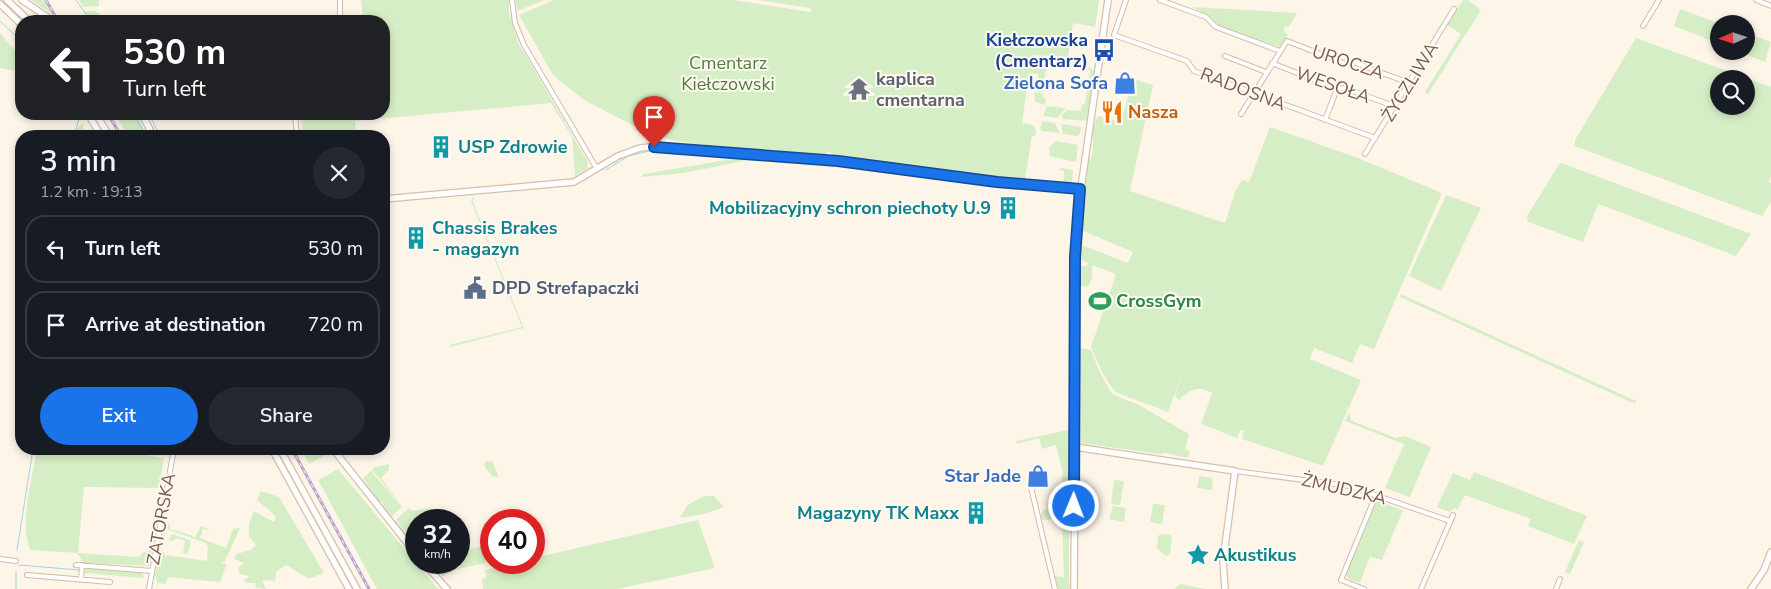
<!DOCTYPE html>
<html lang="en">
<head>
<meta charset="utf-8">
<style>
	body { margin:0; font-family:"Nunito Sans",sans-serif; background:#242831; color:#f1f3f6; height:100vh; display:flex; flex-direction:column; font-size:19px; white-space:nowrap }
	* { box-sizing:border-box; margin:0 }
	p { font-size:16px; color:#9ea1a6 }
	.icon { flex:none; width:28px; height:28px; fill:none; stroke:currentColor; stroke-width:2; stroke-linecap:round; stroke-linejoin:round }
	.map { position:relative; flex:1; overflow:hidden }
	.drawer { position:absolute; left:15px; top:130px; width:375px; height:325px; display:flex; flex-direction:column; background:#171b24; border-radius:20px; box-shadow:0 2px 8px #0003 }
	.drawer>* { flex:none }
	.top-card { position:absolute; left:15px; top:15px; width:375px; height:105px; border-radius:20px; box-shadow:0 2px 8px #0003; background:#202124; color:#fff; overflow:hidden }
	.needle { width:32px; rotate:267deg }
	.buttons { position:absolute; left:1710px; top:15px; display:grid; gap:10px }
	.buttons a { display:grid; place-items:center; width:45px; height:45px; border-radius:50%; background:#171b24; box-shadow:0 2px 8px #0003; font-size:25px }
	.speed { position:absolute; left:405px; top:509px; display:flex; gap:10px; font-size:25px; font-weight:700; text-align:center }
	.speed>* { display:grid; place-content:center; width:65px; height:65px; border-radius:50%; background:#171b24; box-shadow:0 2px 8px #0003; line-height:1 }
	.speed small { font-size:12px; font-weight:400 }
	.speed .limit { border:8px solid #d22; background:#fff; color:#111 }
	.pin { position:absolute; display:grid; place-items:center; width:42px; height:42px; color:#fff; margin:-51px -21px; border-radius:50% 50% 50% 0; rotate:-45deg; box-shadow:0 0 5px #0007 }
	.pin .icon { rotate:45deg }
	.me { position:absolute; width:55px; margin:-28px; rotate:1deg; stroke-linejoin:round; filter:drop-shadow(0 0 4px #0008) }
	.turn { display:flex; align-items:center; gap:18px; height:105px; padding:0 25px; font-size:22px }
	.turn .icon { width:65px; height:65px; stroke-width:2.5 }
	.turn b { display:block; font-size:35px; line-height:42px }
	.round { display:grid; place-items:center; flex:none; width:52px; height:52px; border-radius:26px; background:#242831 }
	.overview { display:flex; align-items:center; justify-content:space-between; height:85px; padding:0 25px }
	h1 { font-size:30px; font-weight:600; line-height:38px }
	.button { display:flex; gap:10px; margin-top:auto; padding:10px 25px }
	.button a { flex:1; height:58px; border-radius:30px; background:#1a73e8; color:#fff; font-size:20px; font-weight:600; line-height:58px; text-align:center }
	.button a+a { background:#242831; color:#f1f3f6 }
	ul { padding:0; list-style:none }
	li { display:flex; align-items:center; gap:15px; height:68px; margin:0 10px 8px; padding:0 15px; border:2px solid #363941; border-radius:20px }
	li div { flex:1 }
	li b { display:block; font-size:19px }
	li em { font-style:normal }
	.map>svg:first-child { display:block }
	.green { fill:#d6eec5; fill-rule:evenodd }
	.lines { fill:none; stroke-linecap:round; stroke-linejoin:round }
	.stream { stroke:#9fd5dd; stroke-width:1 }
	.street-casing { stroke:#d3bcac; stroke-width:6 }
	.secondary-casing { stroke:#d8bfac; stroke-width:8 }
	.street { stroke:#fff; stroke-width:4 }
	.secondary { stroke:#fff; stroke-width:5.5 }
	.rail-casing { stroke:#b8a4cb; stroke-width:3 }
	.rail { stroke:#fff9f1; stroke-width:1; stroke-dasharray:4; stroke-linecap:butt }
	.route-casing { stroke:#114b97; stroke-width:12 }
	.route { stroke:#1a73e8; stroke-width:9 }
	.labels { text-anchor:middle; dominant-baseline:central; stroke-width:4; stroke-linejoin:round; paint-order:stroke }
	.transit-label { font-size:18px; font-weight:bold; fill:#164399; stroke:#fff9f1; text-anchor:end }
	.street-label { font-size:18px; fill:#7c5a49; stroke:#fff9f1 }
	.park-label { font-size:18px; fill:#517d3c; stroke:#fff9f1 }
	.worship-label { font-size:18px; font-weight:bold; fill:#5b616d; stroke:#fff9f1; text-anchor:start }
	.shop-label { font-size:18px; font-weight:bold; fill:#366cbe; stroke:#fff9f1; text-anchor:end }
	.food-label { font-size:18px; font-weight:bold; fill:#c56008; stroke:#fff9f1; text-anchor:start }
	.culture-label { font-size:18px; font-weight:bold; fill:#0d838f; stroke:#fff9f1; text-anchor:start }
	.service-label { font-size:18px; font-weight:bold; fill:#4e5e75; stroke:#fff9f1; text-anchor:start }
	.leisure-label { font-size:18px; font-weight:bold; fill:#27864d; stroke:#fff9f1; text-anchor:start }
</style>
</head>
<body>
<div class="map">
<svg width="1771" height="589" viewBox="0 0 1771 589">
	<rect width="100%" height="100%" fill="#fef5e9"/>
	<!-- green -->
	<path class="green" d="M31,0h13l9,15z
		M79,0h20v6l-16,1z
		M361,0h148v13l9,29 70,120 -1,7 -12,7 -3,-39 -21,-34 -196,18 1,15h-53l-2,-22h83v-93h-15l-6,-3z
		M515,0h29l-26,11z
		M554,0h178l79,12v-4l-54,-8h342l-4,27 -22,-4 -5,34 -37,-2v3l18,1 2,4h-3l-4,16 -6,-1v-4l-9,-1 -7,50 11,2 3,6 -1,5h-3l-7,43h3l-15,2 -177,-23 -4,-5 -4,-1 -4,4 -128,-12 -25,-4 -29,-10 -58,-30 -31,-25 -34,-60z
		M1463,0h5l13,10 -53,84 -3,-2 36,-58 -14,-9z
		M1190,6l2,1 105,6 -9,15 -2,-2 -3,4 5,5 -8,12 -66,-22 -7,-10z
		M1680,9l41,15h-2v20l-45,-18z
		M92,11l7,2v8h-8l-8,-9z
		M0,33l21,25v14l-21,-4z
		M1746,33l25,9 -6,20 -27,-11h8z
		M1636,38l135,49v90l-3,5 3,1v19l-9,14 -187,-70v-6zM1719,79h27v27h-27z
		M1089,67l6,5 -7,49 -26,-2v-4l5,-5 14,1 1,-7h3l5,-34 -4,-1z
		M1133,79l20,6 -23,106 95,32 10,-31 7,-12 7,2 21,-55 88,31 84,35 -68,156 -14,-5 -8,19 -38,-15 -4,11 51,21 -38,86 -81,-27 2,-8 -4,-1 -3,8 -36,-14 11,-31c-14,-8 -23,-3 -33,7l-4,-4 7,-21 -14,37 -53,-20 -13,-20 -11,-25 25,-73 -24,-9v13l-4,9 -7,-1v-20h6l1,-3 -7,-3v-15l47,18 5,-11 -52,-22c-1,-20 0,-42 5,-62 2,-6 7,-12 7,-18 1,-16 -3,-19 5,-34l23,6z
		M1034 86a6 6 0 1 1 12 0a6 6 0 1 1-12 0Z
		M1034,92l9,1v5h3l-1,7 -10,-3z
		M1047,106l18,2v1l-8,9 -14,-2z
		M115,114h21l11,22h-19z
		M1043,121l12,2 5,10 -18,-2 -2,-3z
		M83,123l1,13h-16z
		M1061,124l20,3 -1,7 -3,2 -14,-2z
		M1056,141l22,4 -2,17 -26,-6 -1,-9z
		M739,158l14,1 -69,14 -43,4 2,-3z
		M1560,163l4,1 187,70 -15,22 -138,-52 -15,38 -55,-20 -1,-6z
		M1061,168l12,2 -1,15 -8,-2v-12l-6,-1z
		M1074,194l2,15 -6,93 1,-76z
		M474,195l-1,6 9,24 42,103 -74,19 -1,-2 73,-18 -51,-126z
		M1446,195l35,13 -40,83 -32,-15z
		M1002 208a7 7 0 1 1 14 0a7 7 0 1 1-14 0Z
		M1401,294l235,107 -1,3 -235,-107z
		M1080,348l11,2 9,23 12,21 27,11 50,29 -4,15 5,2 -2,7 -22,-5 -7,1 -78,-11z
		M1349,412l2,8 6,3 39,15 9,-2 26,11 -21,50 -25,-9 19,-44 -59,-23z
		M1073,429l-3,82 -8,8 -19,1 -3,-4 3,-6 10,-1v4h7v-3l3,-1 1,-19 -4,-2 4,-1 -3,-11 2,-1 -7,-30 -14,4 -3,-11 -22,6 -1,-3z
		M37,449h73l54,9 -5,30 -75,-1 -6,66 61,4 5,-5 8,-2 -3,16 -65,-3 -7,-10 -46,-3c-13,-22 2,-76 6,-101z
		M275,449h2l77,140h-2z
		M301,449h26l2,4 -20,11z
		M492,461l7,16h-6l-8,-10v-5z
		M389,464v6l-8,8 22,29 -31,-37 3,-3z
		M338,469l100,120h-61l-59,-109z
		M371,471l31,36 -10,9 -29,-38z
		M1474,472l113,44 -13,28 -46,-18 3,-7 -66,-24 -8,15 -2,-2 -6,4 -12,-5 16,-34 17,7z
		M1199,476l14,2 -1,12 -15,-2z
		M1114,480l10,1 -4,24 -9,-1z
		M261,491l18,6 45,76 -15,6 -23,-14 -10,7 -1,9 -13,-1 4,9 -11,-2 1,-4h-10l-2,-3 6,-4 -10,-2 -2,-6 6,-5 -10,-4 2,-5 15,-4 5,-5 -7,-8v-14l5,-12 20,11 2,-6 -19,-16z
		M704,496h10l10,11 -20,7 -24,4 7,-13z
		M1376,501l27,9 -21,50 -12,-3 -10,26 -12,-4 -2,-5z
		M1153,504l12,1 -3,19 -12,-2z
		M1113,506l13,2 -2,14 -15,-3z
		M409,508l3,3 18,-3 10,12h-24v26l-20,-26z
		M1069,519v63l2,7h-13l-4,-13 10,1 -2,-53z
		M698,520l17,48 -98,21h-134l-1,-10 4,-1 -1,-8 31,-7 18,-1v-4z
		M164,523l6,2v4l21,6 4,3 6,-12 10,4 -8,-1 -3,9 26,10 7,-19 7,-1 -15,33 -4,2 6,1 -7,18 -52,-5 -2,7 -8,-1 -2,6 1,-8 -2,-4 3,-19h5l-5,-2 5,-24 4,1h-2l-4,18 3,1 2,6 1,-3 40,6 1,-14 -2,-4 -42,-15z
		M172,534l19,7 -3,13 -5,-1 2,-12 -10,-3 -1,3 -5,-1z
		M1161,534l9,1 2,3 -2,16 -4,2 -9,-8 1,-12z
		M1579,540l5,2 -14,32 -5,-2z
		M491,544v18l-34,7 -14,7 -12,-13 28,-1v-10z
		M87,567l56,6v5l-59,-5z
		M1180,584l26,5h-32z"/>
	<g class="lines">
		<!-- stream -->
		<path class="stream" d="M76,0l15,21
			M0,21l21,20
			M134,114l12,22
			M149,114l11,22
			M74,136l6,-21
			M856,167l170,22
			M606,170l22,-14 26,-6 166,13
			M1032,190l30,2
			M363,481l17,20
			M383,506l8,10
			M395,521l21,26
			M17,550l16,-101
			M430,562l12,13
			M19,565l60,5
			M16,571v18"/>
		<defs>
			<path id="street" d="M340,0v21
				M512,0l3,23 9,22 73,124
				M1126,0l-12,35 73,26 7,10 181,67
				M1160,0l46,17 10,10 64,24
				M1756,0l15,6
				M1643,26l16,-26
				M1225,56l41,16
				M1272,63l65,26 7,-1 50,18
				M295,114l2,22
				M1241,114l46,-73 59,23 7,-2 56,21
				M1325,120l12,-31
				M1365,154l89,-145
				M1235,471l114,15 101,35
				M1030,483l25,106
				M0,559l16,2
				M76,565l76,6
				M27,575l83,7
				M81,580l1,-15
				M149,589l25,-140
				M1364,589l-23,-9 35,-85
				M1421,589l32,-74
				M1556,589l4,-10"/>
			<path id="secondary" d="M7,0l22,21
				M22,0l31,21
				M0,4l21,20
				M88,114l13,22
				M96,114l13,22
				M142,114l11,22
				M384,199l190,-17 44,-26 22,-8 19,-2c141,9 281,29 421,43
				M1075,447l160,24 -12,90 2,28
				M272,449l77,140
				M280,449l77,140
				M333,449l83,105
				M423,562l24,27
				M1074,589l3,-373 31,-216
				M1751,589l13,-19 7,-18"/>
		</defs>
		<!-- street casing -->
		<use href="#street" class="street-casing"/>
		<!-- secondary casing -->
		<use href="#secondary" class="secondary-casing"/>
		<!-- street -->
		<use href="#street" class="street"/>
		<!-- secondary -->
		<use href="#secondary" class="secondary"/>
		<defs>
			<path id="rail" d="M46,0l12,21
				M108,114l13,22
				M292,449l77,140"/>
		</defs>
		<!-- rail casing -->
		<use href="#rail" class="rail-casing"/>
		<!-- rail -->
		<use href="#rail" class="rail"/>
	</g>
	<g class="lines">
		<defs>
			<path id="route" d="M654,147l184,14 159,21 83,7 -5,68 -1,249"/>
		</defs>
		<!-- route casing -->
		<use href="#route" class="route-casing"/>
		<!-- route -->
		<use href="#route" class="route"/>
	</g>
	<!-- icons -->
	<defs>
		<symbol id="bus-bare" viewBox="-9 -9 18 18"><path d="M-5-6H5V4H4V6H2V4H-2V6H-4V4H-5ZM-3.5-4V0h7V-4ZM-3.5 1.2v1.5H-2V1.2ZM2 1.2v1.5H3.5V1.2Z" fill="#1a4fb4" stroke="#fff9f1" stroke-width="2.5" paint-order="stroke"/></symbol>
		<symbol id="shop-bare" viewBox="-9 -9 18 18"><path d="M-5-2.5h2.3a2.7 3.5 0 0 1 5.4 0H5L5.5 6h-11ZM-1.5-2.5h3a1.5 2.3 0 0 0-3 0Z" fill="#3f7fe0" stroke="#fff9f1" stroke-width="2.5" paint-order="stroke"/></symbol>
		<symbol id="temple-bare" viewBox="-9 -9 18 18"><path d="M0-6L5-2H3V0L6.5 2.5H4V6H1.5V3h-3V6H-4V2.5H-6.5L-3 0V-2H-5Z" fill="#6b7280" stroke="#fff9f1" stroke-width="2.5" paint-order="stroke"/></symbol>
		<symbol id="restaurant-bare" viewBox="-9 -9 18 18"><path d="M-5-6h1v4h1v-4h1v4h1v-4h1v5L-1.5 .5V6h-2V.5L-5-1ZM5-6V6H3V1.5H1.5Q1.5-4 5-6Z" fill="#e8710a" stroke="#fff9f1" stroke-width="2.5" paint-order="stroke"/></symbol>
		<symbol id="building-bare" viewBox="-9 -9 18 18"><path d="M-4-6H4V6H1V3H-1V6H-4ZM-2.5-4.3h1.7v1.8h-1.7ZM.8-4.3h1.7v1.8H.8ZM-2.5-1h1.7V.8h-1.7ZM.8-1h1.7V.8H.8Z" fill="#0f9aa8" stroke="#fff9f1" stroke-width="2.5" paint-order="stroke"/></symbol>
		<symbol id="civic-bare" viewBox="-9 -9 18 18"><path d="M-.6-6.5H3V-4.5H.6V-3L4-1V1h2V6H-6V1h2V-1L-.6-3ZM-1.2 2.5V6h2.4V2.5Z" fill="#5c6f8a" stroke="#fff9f1" stroke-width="2.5" paint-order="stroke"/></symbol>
		<symbol id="stadium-bare" viewBox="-9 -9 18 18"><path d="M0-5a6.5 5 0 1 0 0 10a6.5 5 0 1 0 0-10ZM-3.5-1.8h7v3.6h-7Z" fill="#2e9e5b" stroke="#fff9f1" stroke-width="2.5" paint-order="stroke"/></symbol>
		<symbol id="sight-bare" viewBox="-9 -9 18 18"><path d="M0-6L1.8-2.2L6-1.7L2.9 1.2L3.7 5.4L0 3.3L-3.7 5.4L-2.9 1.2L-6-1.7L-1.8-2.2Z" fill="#0f9aa8" stroke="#fff9f1" stroke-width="2.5" paint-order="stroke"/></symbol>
	</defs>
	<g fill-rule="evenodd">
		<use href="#bus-bare" x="1088" y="34" width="32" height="32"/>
		<use href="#shop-bare" x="1109" y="67" width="32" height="32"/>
		<use href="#temple-bare" x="843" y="73" width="32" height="32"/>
		<use href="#restaurant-bare" x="1096" y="96" width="32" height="32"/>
		<use href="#building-bare" x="425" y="131" width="32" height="32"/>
		<use href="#building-bare" x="992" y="192" width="32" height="32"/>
		<use href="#building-bare" x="400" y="222" width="32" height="32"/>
		<use href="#civic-bare" x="459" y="272" width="32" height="32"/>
		<use href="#stadium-bare" x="1084" y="285" width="32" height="32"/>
		<use href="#shop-bare" x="1022" y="460" width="32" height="32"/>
		<use href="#building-bare" x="960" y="497" width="32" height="32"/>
		<use href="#sight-bare" x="1182" y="539" width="32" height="32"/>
	</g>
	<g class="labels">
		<!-- transit labels -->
		<g class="transit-label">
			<text x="1088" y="40">Kiełczowska<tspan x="1088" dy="21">(Cmentarz)</tspan></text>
		</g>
		<!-- street labels -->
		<g class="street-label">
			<text transform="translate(1348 62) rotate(18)">UROCZA</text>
			<text transform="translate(1410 82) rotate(-58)">ŻYCZLIWA</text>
			<text transform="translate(1333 85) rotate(19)">WESOŁA</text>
			<text transform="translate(1243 89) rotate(21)">RADOSNA</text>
			<text transform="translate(1344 489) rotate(13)">ŻMUDZKA</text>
			<text transform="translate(161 519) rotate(-80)">ZATORSKA</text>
		</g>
		<!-- park labels -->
		<g class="park-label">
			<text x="728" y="63">Cmentarz<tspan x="728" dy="21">Kiełczowski</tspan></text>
		</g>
		<!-- worship labels -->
		<g class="worship-label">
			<text x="876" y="79">kaplica<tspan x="876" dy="21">cmentarna</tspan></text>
		</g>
		<!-- shop labels -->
		<g class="shop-label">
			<text x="1108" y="83">Zielona Sofa</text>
			<text x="1021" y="476">Star Jade</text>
		</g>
		<!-- food labels -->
		<g class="food-label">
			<text x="1128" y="112">Nasza</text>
		</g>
		<!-- culture labels -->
		<g class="culture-label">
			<text x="458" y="147">USP Zdrowie</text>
			<text x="991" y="208" text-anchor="end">Mobilizacyjny schron piechoty U.9</text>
			<text x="432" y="228">Chassis Brakes<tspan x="432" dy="21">- magazyn</tspan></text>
			<text x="959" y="513" text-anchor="end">Magazyny TK Maxx</text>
			<text x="1214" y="555">Akustikus</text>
		</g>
		<!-- service labels -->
		<g class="service-label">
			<text x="492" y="288">DPD Strefapaczki</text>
		</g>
		<!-- leisure labels -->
		<g class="leisure-label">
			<text x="1116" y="301">CrossGym</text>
		</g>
	</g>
</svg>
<div class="buttons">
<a><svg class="needle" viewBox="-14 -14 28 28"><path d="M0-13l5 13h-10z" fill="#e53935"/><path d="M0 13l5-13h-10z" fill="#9ea1a6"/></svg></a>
<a><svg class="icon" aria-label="search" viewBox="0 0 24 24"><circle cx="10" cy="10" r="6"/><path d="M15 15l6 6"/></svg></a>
</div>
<div class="speed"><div>32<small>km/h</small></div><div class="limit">40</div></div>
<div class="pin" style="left:654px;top:147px;background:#d93025"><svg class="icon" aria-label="arrive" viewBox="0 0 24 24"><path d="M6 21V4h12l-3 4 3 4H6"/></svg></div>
<svg class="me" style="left:1074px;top:506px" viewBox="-20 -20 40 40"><circle r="17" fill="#1a73e8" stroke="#fff" stroke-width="3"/><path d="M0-11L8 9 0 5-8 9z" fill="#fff"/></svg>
<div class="top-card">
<div class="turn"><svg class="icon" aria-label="left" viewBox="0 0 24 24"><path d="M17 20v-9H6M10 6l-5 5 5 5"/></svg><div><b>530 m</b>Turn left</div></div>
</div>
<section class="drawer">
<div class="overview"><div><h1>3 min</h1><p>1.2 km · 19:13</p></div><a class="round"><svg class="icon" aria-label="close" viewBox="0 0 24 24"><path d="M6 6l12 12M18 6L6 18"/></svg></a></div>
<ul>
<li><svg class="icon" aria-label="left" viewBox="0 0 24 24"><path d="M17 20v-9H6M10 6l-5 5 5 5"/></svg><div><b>Turn left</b></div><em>530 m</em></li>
<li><svg class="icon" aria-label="arrive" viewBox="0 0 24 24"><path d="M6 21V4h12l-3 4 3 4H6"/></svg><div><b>Arrive at destination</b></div><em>720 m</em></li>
</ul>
<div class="button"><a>Exit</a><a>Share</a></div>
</section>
</div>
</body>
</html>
